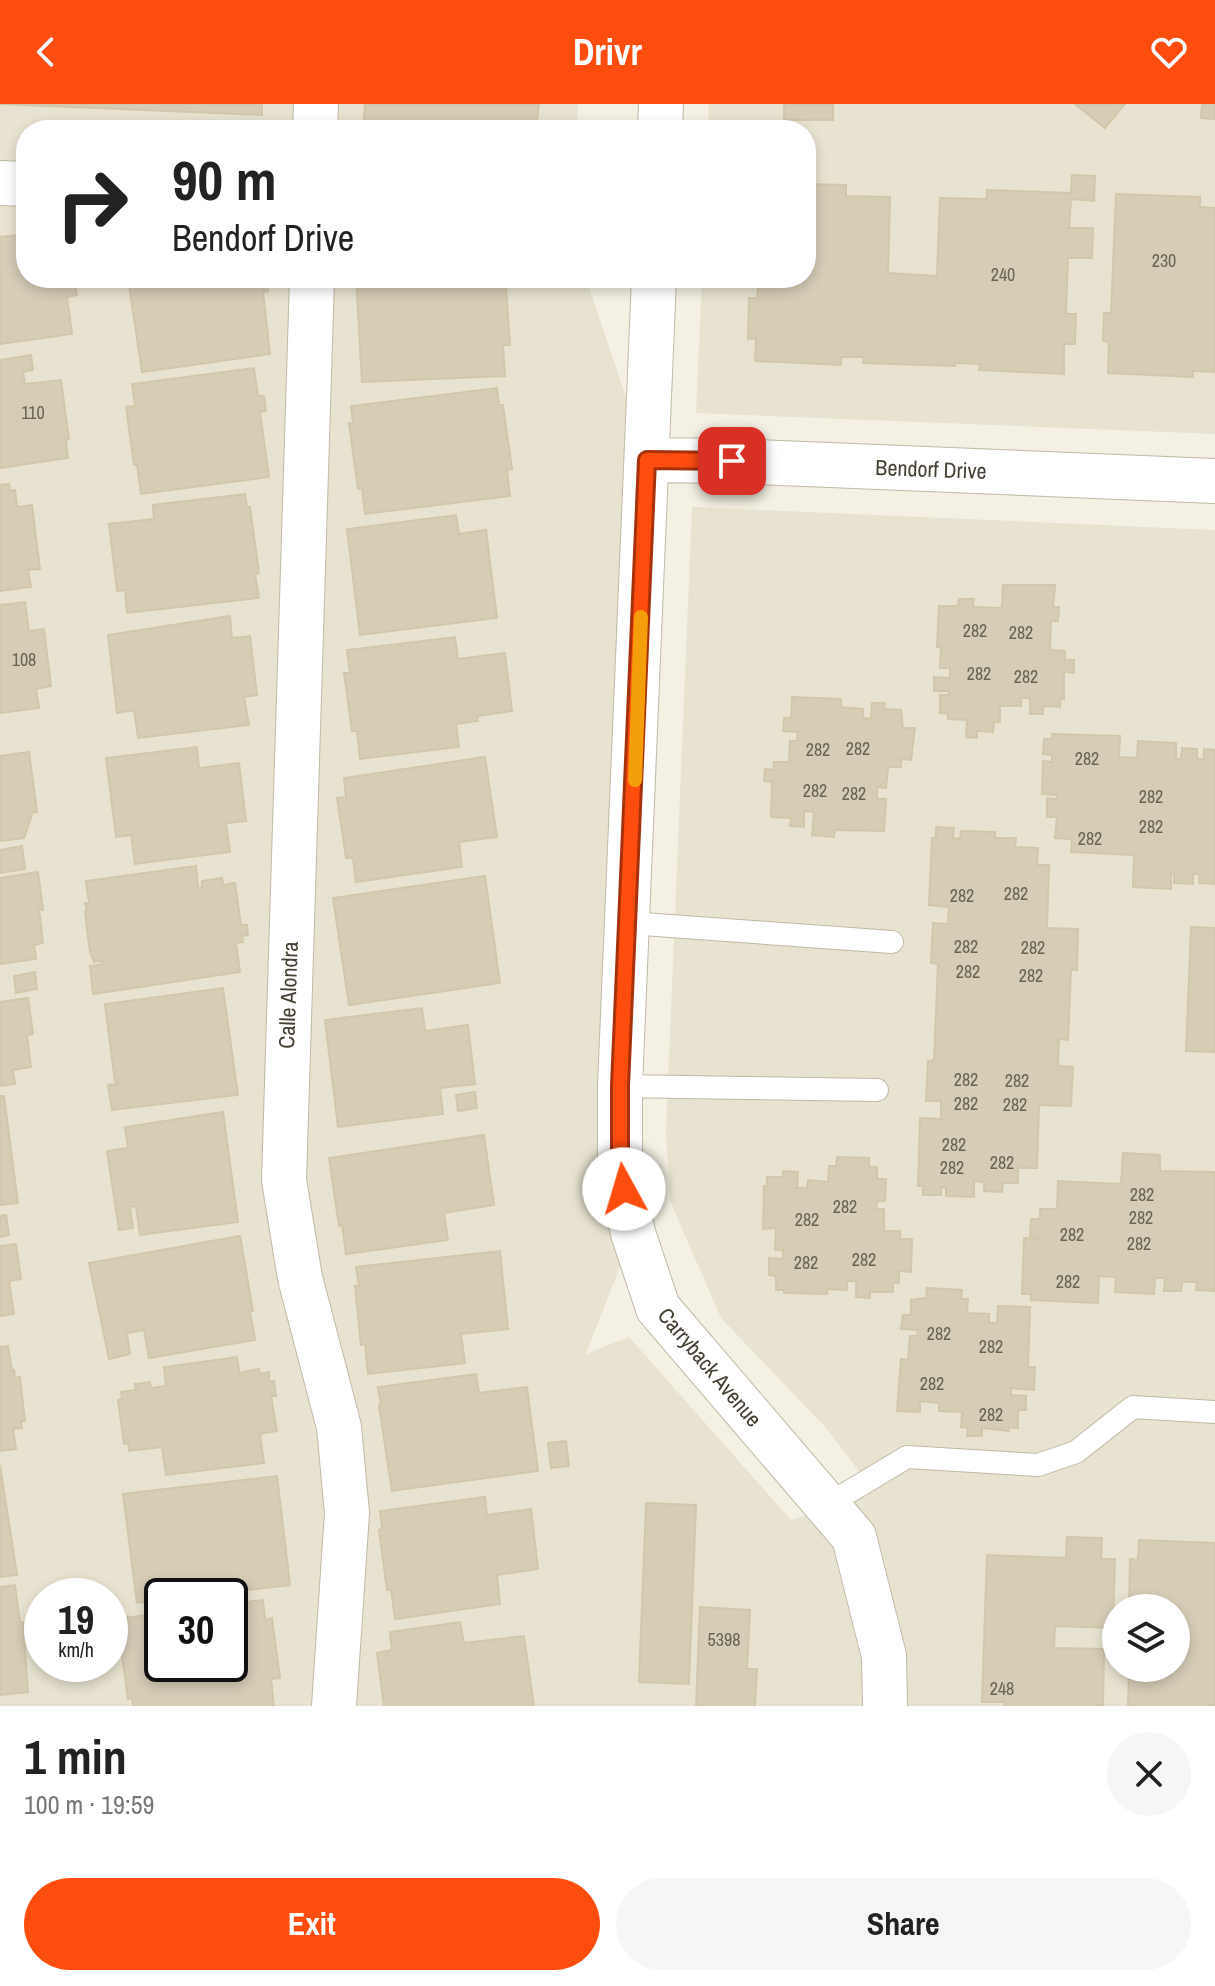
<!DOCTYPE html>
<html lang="en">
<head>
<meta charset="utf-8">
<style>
	body { margin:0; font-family:"Archivo Narrow",sans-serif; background:#f6f6f6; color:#222; height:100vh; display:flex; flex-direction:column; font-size:30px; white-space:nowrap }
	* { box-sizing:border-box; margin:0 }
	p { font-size:26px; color:#767676 }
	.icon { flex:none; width:44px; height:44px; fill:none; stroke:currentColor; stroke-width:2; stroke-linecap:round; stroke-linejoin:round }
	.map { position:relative; height:1602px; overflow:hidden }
	.drawer { display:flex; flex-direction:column; background:#fff; flex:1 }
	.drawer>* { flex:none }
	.hud { position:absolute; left:16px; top:16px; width:800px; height:168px; border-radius:32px; box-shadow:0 4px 12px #0003; background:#fff; color:#222; overflow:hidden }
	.buttons { position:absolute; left:1102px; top:1490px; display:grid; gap:16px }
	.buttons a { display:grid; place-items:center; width:88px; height:88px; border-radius:50%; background:#fff; box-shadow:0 4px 12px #0003; font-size:40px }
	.speed { position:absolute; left:24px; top:1474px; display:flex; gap:16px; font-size:40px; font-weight:700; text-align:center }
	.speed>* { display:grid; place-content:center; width:104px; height:104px; border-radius:50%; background:#fff; box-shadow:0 4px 12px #0003; line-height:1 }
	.speed small { font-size:20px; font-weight:400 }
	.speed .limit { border:4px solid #111; border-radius:12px; background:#fff; color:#111 }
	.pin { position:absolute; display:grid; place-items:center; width:68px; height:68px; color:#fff; margin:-34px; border-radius:16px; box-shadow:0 4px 12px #0006 }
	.me { position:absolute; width:88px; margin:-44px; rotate:354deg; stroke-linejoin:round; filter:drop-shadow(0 0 6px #0008) }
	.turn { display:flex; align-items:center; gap:28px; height:168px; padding:0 24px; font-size:36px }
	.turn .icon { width:104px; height:104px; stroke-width:2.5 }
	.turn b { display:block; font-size:56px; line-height:68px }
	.round { display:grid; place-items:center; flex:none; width:84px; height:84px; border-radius:42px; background:#f6f6f6 }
	.head { display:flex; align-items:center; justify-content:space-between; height:136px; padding:0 24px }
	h1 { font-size:48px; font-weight:700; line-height:60px }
	.cta { display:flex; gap:16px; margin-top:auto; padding:16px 24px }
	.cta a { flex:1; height:92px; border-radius:48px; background:#ff4c0f; color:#fff; font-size:32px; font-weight:700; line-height:92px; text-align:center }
	.cta a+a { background:#f6f6f6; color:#222 }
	header { display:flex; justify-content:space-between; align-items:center; height:104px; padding:0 24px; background:#ff4c0f; color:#fff; font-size:36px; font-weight:700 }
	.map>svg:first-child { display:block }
	.residential { fill:#e8e3d0; fill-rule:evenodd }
	.building { fill:#d6cdb7; stroke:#d2c7aa; stroke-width:2 }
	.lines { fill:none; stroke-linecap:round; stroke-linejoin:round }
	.lane-casing { stroke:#c0b9a5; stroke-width:24 }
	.street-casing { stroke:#c0b9a5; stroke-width:46 }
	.lane { stroke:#fff; stroke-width:22 }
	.street { stroke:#fff; stroke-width:44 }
	.route-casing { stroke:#a6310a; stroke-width:20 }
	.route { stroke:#ff4c0f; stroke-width:14 }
	.slow { stroke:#f59e0b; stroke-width:14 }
	.labels { text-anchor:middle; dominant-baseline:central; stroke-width:6; stroke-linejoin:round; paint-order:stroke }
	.number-label { font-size:18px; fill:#6a6454 }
	.street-label { font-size:22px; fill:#464133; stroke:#fff }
</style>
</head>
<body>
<header><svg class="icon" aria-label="back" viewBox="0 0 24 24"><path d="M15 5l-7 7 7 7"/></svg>Drivr<svg class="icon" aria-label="heart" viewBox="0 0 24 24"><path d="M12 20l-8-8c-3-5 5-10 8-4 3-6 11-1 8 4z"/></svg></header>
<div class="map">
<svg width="1215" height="1602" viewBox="0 0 1215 1602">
	<rect width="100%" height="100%" fill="#f4f0e3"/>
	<!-- residential -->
	<path class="residential" d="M0,0h578l-1,26h-551v148h560l61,182 -14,773 -47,121 43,-17 162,183 83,-29 -47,-62 -106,-111 -51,-117 -4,-71 26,-623 523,23v1176h-1215zM42,1492h68v68h-68zM162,1492h68v68h-68zM1116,1504h60v60h-60z
		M709,0h506v330l-519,-21 6,-135h104v-148h-98z"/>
	<!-- building -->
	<path class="building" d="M0,0h262v11z
		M365,0h174l-3,26h-173z
		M784,0h49v16h-49z
		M1075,0h50l-20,24z
		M1202,0h13v15l-14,-1z
		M1072,71l23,1 -1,25 -23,-2 -2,29h24l-1,30h-24l-2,56h10l-1,30h-11v30l-85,-4 1,-6 -25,-1v3l-92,-3 1,-6h-23v8l-86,-4 1,-23 -8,1 1,-41h8l2,-20h47v-94l40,1v11l44,1 -2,76 49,3 3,-78 47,1v-9l84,3z
		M1116,90l84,3v10l15,1v164l-22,-1v6l-85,-4 1,-31 -6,-1 1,-28h7z
		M26,130v44h48l3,17 -10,2 5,37 -72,10v-107z
		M128,174h139l1,13 -5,1 7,62 -128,18z
		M356,174h144l1,9h5l4,58h-7l2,31 -143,6z
		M31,251l2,15 -10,2 2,12 36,-4 8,59 -3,1 2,18 -68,10v-108z
		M254,264l4,28h6l2,15 -6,1 9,65 -128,17 -4,-29h-3l-8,-58 9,-1 -3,-22z
		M497,284l2,17h4l9,64 -5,1 3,26 -145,18 -3,-26 -4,1 -9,-66 4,1 -2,-18z
		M9,380l1,7 5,-1 2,17 15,-2 8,64 -12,1 3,17 -31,4v-106z
		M245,390l2,13h3l9,66 -4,1 4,24 -132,15 -2,-23 -8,1 -8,-67 45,-5 -1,-14z
		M456,411l3,19 27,-4 11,88 -137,17 -13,-106z
		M1003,481h52l-2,22h6l-1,14h-7l-1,29 15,1v9h9v13l-10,-1v27l-3,-1 -1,9 -17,-1v8h-13v-16h-9v8h-21v16h-6l-1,10 -16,-1v7l-11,-1 1,-17 -19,-1v-5l-8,-1v-18h9v-4h-15v-14l16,1v-10h-10l1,-21h-4l2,-41h19l1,-7h15l-1,8 29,1z
		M25,498l4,29 15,-2 7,57 -15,3 3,19 -39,5v-108z
		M230,512l2,22 18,-2 7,59 -13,2 5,28 -111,13 -4,-28 -17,3 -9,-78z
		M455,533l3,22 47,-6 7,58 -35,5 1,5 -22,3 3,23 -99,12 -3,-28h-5l-8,-58h6l-3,-23z
		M792,593l49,2v8l22,2v9l8,1 1,-16h13l-1,6 17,1 2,18h12l-4,32 -10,-1v8h-13l-2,21 -9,-1v12h9l-2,32 -49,-1 -1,7 -22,-2 2,-23 -10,-1v16l-14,-1 1,-8 -20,-1 1,-35 -8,-1 1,-12 8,1 1,-8h15l1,-21h7l1,-9 -15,-1 1,-13h7z
		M1052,630l68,2 -1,21 18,1 1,-17 38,2v16h5l1,-11 15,1v10h7v-10l11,1v134l-16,-1 1,-9h-7v10l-19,-1v-10h-3v16l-38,-2 1,-32 -63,-3 1,-13 -17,-1 2,-21h-10v-19l10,1v-4l-15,-1 1,-33 9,1v-7l-9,-1 1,-15h8z
		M197,643l2,21 40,-5 7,58 -20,2 4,29 -95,12 -4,-29 -15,2 -10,-79z
		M29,648l8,60h-4l-9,26 -24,3v-85z
		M485,653l12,80 -38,5 3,25 -106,15 -3,-24h-7l-9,-60 9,-1 -2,-19z
		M936,723l18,1 -1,10 7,1 1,-8 34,1v6h21l-1,9 23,1 -1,17h12l-2,63 31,1 -1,41h-6l-3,70 -9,-1 -1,27 15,1 -2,39 -32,-1 -2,63h-19v15h-15l-1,9 -18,-1v-9l-10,-1v16l-28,-1v-8l-5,-1v8h-18v-9h-5l2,-68 21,1v-18h-15l2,-40 6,-1 4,-96 -7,-1 2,-40 15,1 1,-17 -20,-2 3,-67h4z
		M22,742l3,23 -25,4v-23z
		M196,762l2,22h4v-7l20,-3 1,7 12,-2 6,42h6l1,10 -6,1 1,6 -7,1 4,29 -147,22 -3,-28 13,-2 -1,-3 -8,1 -4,-10 -5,-40 2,-1 -2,-8h4l-3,-22z
		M38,768l5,38 -4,-1 4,34 -9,2 2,14 -36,5v-86z
		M485,772l15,107 -151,22 -16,-107z
		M1191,823l24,1v124l-29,-1z
		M35,868l2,17 -21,4 -2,-17z
		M223,884l15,107 -126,15 -4,-25 10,-1v-3l-3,1 -10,-78z
		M28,894l5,36 -6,1 4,32 -18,3 2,14 -15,2v-84z
		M422,904l3,23 43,-6 7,59 -35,4 3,26 -105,13 -13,-107z
		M475,988l2,16 -19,3 -2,-16z
		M0,992h4l14,107 -18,2z
		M223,1008l15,110 -98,13 -4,-29 -6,1 3,21 -14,2 -12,-79 21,-3 -3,-21z
		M484,1031l10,70 -50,8 4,27 -102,14 -4,-29 -3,1 -10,-68z
		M1123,1049l37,2v16l55,1v119l-19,-1 1,-8h-15l-1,9h-17l1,-13h-10l-1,16 -39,-2 1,-15 -17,-1 -1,27 -67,-3v-6h-9l2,-56 15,1 -9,-3 1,-17h9v-10h17l1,-28 63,3z
		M837,1053l32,1v9h8v12h9l-1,22h-8l-1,8h8v22h16v8h12l-1,33 -12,-1v12h-6v9h-23v6l-14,-1v-16h-9v9l-20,-1v5l-43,-1v-3h-8v-14l-7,-1v-17l14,1v-9h-8l1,-22 -13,1 1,-43h3v-9h16v-6l15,1 -1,16h10l1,-8 20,2 1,-16h7z
		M6,1111l3,20 -9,2v-21z
		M240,1132l13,75h-3l5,29 -106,18 -5,-28 -17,3 3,21 -21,5 -20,-96z
		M16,1140l5,35 -12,2 5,33 -14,2v-70z
		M500,1147l8,78 -47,5 4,29 -97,11 -3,-30 -4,1 -6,-59h4l-3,-19z
		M927,1184l35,2 -1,9h7l-1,14 22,1v9h8l1,-17 32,1 -2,60h7l-1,23 -23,-2v7l15,1v14h-8v18l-9,-1v4l-27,-3v8h-15l1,-8 -7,-1 1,-15 -23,-1v-8l-19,-2v11l-23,-1 4,-52 7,1 2,-24h7l1,-6 -17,-1 2,-14h8v-15l15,-2z
		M8,1242l4,25 2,-1 1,8 5,-1 5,44h-4l1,7 -9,1 3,20 -16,2v-104z
		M237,1253l3,19h2v-4l17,-3 1,5 9,-2v9h5l2,15h-5l6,35 -17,3 4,29 -98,12 -4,-28 -33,4 -1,-8 -4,1 -6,-44 4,-1 -1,-7 15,-2 -1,-6 15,-2 1,6 15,-2 -2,-19z
		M476,1270l3,19 48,-6 11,84 -146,20 -13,-85h2l-3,-19z
		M566,1337l3,25 -18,2 -3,-25z
		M0,1361l17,110 -17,2z
		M277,1372l13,109 -94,11h-34v4l-25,3 -14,-109z
		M485,1393l2,18 44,-6 7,60 -41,6 3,29 -105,15 -4,-30 -4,1 -8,-60 3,-1 -2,-18z
		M646,1399l50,2 -7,179 -50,-2z
		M1067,1433l35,1 -1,21h14l-2,69 -58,-2 -1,22 50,1 -1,57h-99l1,-4h-23l5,-147 79,3z
		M1139,1436l76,3v163h-87l1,-38h47v-60h-47l1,-49 8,1z
		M15,1481l5,37h3l5,70 -28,3v-108z
		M263,1496l2,20 7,-2 8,60 -9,1 3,27h-141l-1,-8 -4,1 -11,-80 45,-6v51h68v-60z
		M700,1503l50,3 -3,59h10l-2,37h-59z
		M460,1518l4,21 60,-7 10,70h-150l-7,-53 15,-3 -2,-18z"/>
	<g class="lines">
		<defs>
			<path id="lane" d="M629,819l263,19
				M620,982l257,4
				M827,1401l80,-48 131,8 38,-13 57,-45 82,5"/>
			<path id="street" d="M315,26l1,-26
				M660,26l1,-26
				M0,79l26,1
				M312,174l-28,902 16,98 39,149 8,86 -13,193
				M654,174l-34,808v80l13,67 25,75 196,229 30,119 1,50
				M647,356l85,1 483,20"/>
		</defs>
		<!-- lane casing -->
		<use href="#lane" class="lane-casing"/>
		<!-- street casing -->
		<use href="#street" class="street-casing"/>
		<!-- lane -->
		<use href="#lane" class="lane"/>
		<!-- street -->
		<use href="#street" class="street"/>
	</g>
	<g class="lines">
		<defs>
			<path id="route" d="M624,1085l-4,-23v-80l27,-626 85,1"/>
		</defs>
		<!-- route casing -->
		<use href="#route" class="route-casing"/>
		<!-- route -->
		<use href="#route" class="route"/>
		<!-- slow -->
		<path class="slow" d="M635,676l6,-163"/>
	</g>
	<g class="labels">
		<!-- number labels -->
		<g class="number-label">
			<text x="1164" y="156">230</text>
			<text x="1003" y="170">240</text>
			<text x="33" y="308">110</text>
			<text x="975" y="526">282</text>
			<text x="1021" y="528">282</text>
			<text x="24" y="555">108</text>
			<text x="979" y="569">282</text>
			<text x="1026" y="572">282</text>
			<text x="858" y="644">282</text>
			<text x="818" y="645">282</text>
			<text x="1087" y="654">282</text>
			<text x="815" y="686">282</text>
			<text x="854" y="689">282</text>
			<text x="1151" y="692">282</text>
			<text x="1151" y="722">282</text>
			<text x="1090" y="734">282</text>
			<text x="1016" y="789">282</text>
			<text x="962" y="791">282</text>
			<text x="966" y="842">282</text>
			<text x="1033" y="843">282</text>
			<text x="968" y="867">282</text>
			<text x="1031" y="871">282</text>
			<text x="966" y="975">282</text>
			<text x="1017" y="976">282</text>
			<text x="966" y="999">282</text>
			<text x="1015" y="1000">282</text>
			<text x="954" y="1040">282</text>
			<text x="1002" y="1058">282</text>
			<text x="952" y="1063">282</text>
			<text x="1142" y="1090">282</text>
			<text x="845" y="1102">282</text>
			<text x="1141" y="1113">282</text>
			<text x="807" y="1115">282</text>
			<text x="1072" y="1130">282</text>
			<text x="1139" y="1139">282</text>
			<text x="864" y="1155">282</text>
			<text x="806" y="1158">282</text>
			<text x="1068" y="1177">282</text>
			<text x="939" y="1229">282</text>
			<text x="991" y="1242">282</text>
			<text x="932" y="1279">282</text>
			<text x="991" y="1310">282</text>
			<text x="724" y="1535">5398</text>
			<text x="1002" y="1584">248</text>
		</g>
		<!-- street labels -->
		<g class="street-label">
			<text transform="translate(931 365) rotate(2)">Bendorf Drive</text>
			<text transform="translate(288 891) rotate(-88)">Calle Alondra</text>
			<text transform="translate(710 1263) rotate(50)">Carryback Avenue</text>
		</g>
	</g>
</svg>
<div class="buttons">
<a><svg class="icon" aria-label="layers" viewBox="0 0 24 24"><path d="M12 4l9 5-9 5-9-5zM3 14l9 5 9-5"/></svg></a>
</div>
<div class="speed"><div>19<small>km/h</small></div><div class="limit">30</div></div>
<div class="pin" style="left:732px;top:357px;background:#d93025"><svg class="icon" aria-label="arrive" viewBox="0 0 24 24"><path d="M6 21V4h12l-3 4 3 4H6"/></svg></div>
<svg class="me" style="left:624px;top:1085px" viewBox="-20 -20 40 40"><circle r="19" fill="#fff"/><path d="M0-13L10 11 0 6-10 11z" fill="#ff4c0f"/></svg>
<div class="hud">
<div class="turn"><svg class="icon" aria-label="right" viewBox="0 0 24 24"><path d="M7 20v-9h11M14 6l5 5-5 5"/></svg><div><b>90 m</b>Bendorf Drive</div></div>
</div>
</div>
<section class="drawer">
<div class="head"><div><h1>1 min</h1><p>100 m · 19:59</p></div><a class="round"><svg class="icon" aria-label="close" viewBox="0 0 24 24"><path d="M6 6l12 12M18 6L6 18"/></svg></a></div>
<div class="cta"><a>Exit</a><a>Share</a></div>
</section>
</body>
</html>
